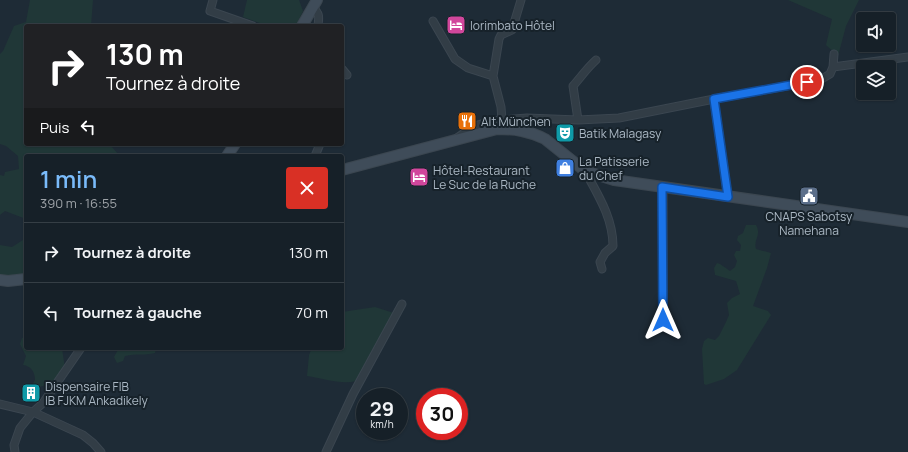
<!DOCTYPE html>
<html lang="fr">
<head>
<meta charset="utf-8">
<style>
	body { margin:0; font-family:Manrope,sans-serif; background:#232d34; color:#f1f3f6; height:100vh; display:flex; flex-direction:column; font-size:15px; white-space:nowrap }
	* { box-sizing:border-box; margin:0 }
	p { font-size:13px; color:#9ea3a8 }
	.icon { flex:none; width:22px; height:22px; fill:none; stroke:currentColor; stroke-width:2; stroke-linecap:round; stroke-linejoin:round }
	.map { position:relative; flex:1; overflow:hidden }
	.drawer { position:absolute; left:24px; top:154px; width:320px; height:196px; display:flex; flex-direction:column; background:#162028; border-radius:4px; box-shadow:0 1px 3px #0004,0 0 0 1px #353e45 }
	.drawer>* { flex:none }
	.hud { position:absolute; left:24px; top:24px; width:320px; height:122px; border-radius:4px; box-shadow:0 1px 3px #0004,0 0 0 1px #353e45; background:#202124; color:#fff; overflow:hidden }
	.fabs { position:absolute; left:856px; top:12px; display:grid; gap:8px }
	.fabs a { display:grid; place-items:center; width:40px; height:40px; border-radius:4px; background:#162028; box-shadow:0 1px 3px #0004,0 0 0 1px #353e45; font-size:20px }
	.speed { position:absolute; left:356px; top:388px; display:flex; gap:8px; font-size:20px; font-weight:700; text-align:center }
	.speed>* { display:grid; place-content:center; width:52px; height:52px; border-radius:50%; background:#162028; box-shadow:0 1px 3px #0004,0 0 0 1px #353e45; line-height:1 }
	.speed small { font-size:10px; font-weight:400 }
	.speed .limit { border:6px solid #d22; background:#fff; color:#111 }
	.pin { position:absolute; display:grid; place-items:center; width:34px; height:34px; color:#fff; margin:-17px; border:2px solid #fff; border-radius:50%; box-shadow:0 1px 4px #0007 }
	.me { position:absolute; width:44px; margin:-22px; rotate:0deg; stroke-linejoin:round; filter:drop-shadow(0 0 3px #0008) }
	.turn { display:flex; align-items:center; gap:14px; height:84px; padding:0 16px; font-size:18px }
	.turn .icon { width:52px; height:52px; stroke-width:2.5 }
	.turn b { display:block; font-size:28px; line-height:34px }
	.then { display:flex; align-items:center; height:38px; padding:0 16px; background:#0003; gap:8px; font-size:15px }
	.round { display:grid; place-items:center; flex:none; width:42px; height:42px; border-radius:4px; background:#232d34 }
	.summary { display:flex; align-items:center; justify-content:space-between; height:68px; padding:0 16px }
	h1 { font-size:24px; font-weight:600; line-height:30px; color:#7abbfa }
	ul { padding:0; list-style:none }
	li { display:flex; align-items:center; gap:12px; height:60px; padding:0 16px; border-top:1px solid #353e45 }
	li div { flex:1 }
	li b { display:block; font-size:15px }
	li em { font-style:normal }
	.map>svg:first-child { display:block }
	.green { fill:#203737 }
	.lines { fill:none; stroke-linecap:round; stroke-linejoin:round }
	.street-casing { stroke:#3b4650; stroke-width:9 }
	.secondary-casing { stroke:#3b4650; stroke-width:12 }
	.street { stroke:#323d46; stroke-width:7 }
	.secondary { stroke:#3f4c59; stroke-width:10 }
	.route-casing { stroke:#114b97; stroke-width:10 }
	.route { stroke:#1a73e8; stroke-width:7 }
	.labels { text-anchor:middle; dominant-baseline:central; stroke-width:4; stroke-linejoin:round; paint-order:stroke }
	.poi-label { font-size:12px; fill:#abb8c4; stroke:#17222a; text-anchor:start }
</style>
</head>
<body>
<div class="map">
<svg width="908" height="452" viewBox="0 0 908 452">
	<rect width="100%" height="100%" fill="#1e2b36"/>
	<!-- green -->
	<path class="green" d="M30,0h63l-2,26h-65v118h78l7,2 9,10h-94v63l-21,-8 -5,4v-40l4,1 1,-4 14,-3 -1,-13 -12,-10 -6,-2v-90l3,-3 11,-25 12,-4z
		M247,0h52l4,11 -7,15h-28l-25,-9z
		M788,0h71l-13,26 -8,30 -12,-11 6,-26z
		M746,225h10c6,11 -3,14 0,24l15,4 -4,15 -14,38 15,5 3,4 -34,55 -13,9 -18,6 -2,-1 -2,-35 2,-8 4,-3 7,2 4,-4 7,-14 3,-7 -2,-12 5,-5 8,-4 -4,-13 -21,-6 -1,-7 3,-5 3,1 10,7 5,-4 2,-6 -3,-6 2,-4h4l1,-6 -4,-5 1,-4 5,-3z
		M26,238v36l-26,2v-31l12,2z
		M375,307l22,7 -41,67c-15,4 -33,-3 -49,-5l2,-21 3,-7h30v-36z
		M26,337v11h36l3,21c-7,8 -22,23 -33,16l3,-5c0,-8 -4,-14 -12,-15l3,-9 -6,-12 2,-6z
		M119,348h37l-1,5c-11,3 -19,0 -30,3l-2,5 -6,2 -3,-6z"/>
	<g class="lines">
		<defs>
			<path id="street" d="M213,0l-3,11 43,15
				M313,7c7,8 6,9 5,19
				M433,21l22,38 13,9 25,8 8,31 1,13
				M833,67l75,-10
				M342,69l5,6
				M493,76l6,-37 2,-4 11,-5 9,-30
				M714,99l14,98
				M578,120l-5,-34c8,-9 14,-18 23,-26
				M457,138l17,-12 18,-5 35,-3 51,2 41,-2 95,-19 106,-19 10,-6 3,-7 1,-13
				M315,156l5,-12
				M585,171c13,24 28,47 28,75l-8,7 -5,9 2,7
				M663,187v133
				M0,404l33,8 50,23 10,8 8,9
				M15,452l-1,-7 6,-17 13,-16 10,-9 38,-55
				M326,452l27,-58 49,-90"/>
			<path id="secondary" d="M302,26l15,-26
				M227,156l8,-12
				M342,170l155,-41c18,0 32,2 48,10l40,32 29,9 294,42
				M0,280l8,1 18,-2"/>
		</defs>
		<!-- street casing -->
		<use href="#street" class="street-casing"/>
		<!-- secondary casing -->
		<use href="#secondary" class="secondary-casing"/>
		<!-- street -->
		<use href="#street" class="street"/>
		<!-- secondary -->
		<use href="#secondary" class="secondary"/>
	</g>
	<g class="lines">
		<defs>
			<path id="route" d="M663,320l-1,-133 66,10 -14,-98 93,-17"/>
		</defs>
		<!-- route casing -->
		<use href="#route" class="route-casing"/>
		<!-- route -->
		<use href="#route" class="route"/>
	</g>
	<!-- icons -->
	<defs>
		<symbol id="hotel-square" viewBox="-11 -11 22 22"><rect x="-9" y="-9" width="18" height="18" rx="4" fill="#d1479c" stroke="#17222a"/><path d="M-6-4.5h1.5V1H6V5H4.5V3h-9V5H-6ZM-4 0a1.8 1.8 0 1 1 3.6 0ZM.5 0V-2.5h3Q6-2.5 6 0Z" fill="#fff"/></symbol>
		<symbol id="restaurant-square" viewBox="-11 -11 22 22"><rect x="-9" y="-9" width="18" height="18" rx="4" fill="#e8710a" stroke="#17222a"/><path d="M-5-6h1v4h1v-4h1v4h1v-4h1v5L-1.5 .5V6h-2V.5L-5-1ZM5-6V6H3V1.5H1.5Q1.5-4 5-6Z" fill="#fff"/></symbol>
		<symbol id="theatre-square" viewBox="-11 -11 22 22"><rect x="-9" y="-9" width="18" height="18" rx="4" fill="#0f9aa8" stroke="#17222a"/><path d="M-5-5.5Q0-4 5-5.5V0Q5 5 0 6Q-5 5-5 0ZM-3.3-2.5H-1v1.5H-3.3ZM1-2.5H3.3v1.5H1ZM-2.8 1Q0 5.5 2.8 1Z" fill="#fff"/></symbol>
		<symbol id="shop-square" viewBox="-11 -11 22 22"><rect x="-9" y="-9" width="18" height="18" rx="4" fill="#3f7fe0" stroke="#17222a"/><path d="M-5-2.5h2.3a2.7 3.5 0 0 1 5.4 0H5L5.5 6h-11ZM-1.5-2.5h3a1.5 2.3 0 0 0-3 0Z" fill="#fff"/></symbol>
		<symbol id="civic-square" viewBox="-11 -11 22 22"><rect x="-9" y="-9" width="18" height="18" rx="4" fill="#5c6f8a" stroke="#17222a"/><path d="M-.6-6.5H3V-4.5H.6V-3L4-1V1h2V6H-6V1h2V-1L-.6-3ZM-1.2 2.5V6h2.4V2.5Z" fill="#fff"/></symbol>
		<symbol id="building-square" viewBox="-11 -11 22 22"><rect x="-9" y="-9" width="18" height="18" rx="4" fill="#0f9aa8" stroke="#17222a"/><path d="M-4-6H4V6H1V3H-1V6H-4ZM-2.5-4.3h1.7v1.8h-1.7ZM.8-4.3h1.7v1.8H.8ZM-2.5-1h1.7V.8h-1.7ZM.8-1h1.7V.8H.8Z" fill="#fff"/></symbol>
	</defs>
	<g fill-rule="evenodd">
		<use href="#hotel-square" x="445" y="14" width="22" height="22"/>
		<use href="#restaurant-square" x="456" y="110" width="22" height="22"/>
		<use href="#theatre-square" x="554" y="122" width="22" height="22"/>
		<use href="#shop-square" x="554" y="157" width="22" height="22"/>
		<use href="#hotel-square" x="408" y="166" width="22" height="22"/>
		<use href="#civic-square" x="798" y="185" width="22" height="22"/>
		<use href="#building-square" x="20" y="382" width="22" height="22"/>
	</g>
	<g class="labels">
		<!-- poi labels -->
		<g class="poi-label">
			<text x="470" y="25">Iorimbato Hôtel</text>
			<text x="481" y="121">Alt München</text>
			<text x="579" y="133">Batik Malagasy</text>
			<text x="579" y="161">La Patisserie<tspan x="579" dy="14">du Chef</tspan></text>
			<text x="433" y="170">Hôtel-Restaurant<tspan x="433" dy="14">Le Suc de la Ruche</tspan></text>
			<text x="809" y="216" text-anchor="middle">CNAPS Sabotsy<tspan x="809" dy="14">Namehana</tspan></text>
			<text x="45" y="386">Dispensaire FIB<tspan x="45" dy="14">IB FJKM Ankadikely</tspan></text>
		</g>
	</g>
</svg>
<div class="fabs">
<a><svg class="icon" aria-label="sound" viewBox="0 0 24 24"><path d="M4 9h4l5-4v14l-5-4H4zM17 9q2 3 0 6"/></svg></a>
<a><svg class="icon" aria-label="layers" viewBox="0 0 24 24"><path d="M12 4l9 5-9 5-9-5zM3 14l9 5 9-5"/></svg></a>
</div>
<div class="speed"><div>29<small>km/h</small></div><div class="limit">30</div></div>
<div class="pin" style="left:807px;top:82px;background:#d93025"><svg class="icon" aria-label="arrive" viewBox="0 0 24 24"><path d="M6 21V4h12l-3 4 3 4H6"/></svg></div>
<svg class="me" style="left:663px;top:320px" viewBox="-20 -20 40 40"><path d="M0-17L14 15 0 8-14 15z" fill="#1a73e8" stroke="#fff" stroke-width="4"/></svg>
<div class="hud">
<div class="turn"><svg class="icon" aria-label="right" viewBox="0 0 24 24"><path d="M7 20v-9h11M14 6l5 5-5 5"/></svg><div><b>130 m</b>Tournez à droite</div></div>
<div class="then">Puis<svg class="icon" aria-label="left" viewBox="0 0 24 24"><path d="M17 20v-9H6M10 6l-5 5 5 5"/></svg></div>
</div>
<section class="drawer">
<div class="summary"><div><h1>1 min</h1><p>390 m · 16:55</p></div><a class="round" style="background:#d93025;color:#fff"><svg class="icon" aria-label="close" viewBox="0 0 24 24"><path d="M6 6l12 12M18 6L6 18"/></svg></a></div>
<ul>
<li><svg class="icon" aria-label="right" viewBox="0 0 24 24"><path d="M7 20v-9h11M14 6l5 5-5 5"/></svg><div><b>Tournez à droite</b></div><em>130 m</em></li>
<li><svg class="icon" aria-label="left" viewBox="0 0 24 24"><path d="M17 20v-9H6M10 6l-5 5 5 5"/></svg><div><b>Tournez à gauche</b></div><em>70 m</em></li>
</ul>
</section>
</div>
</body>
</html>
